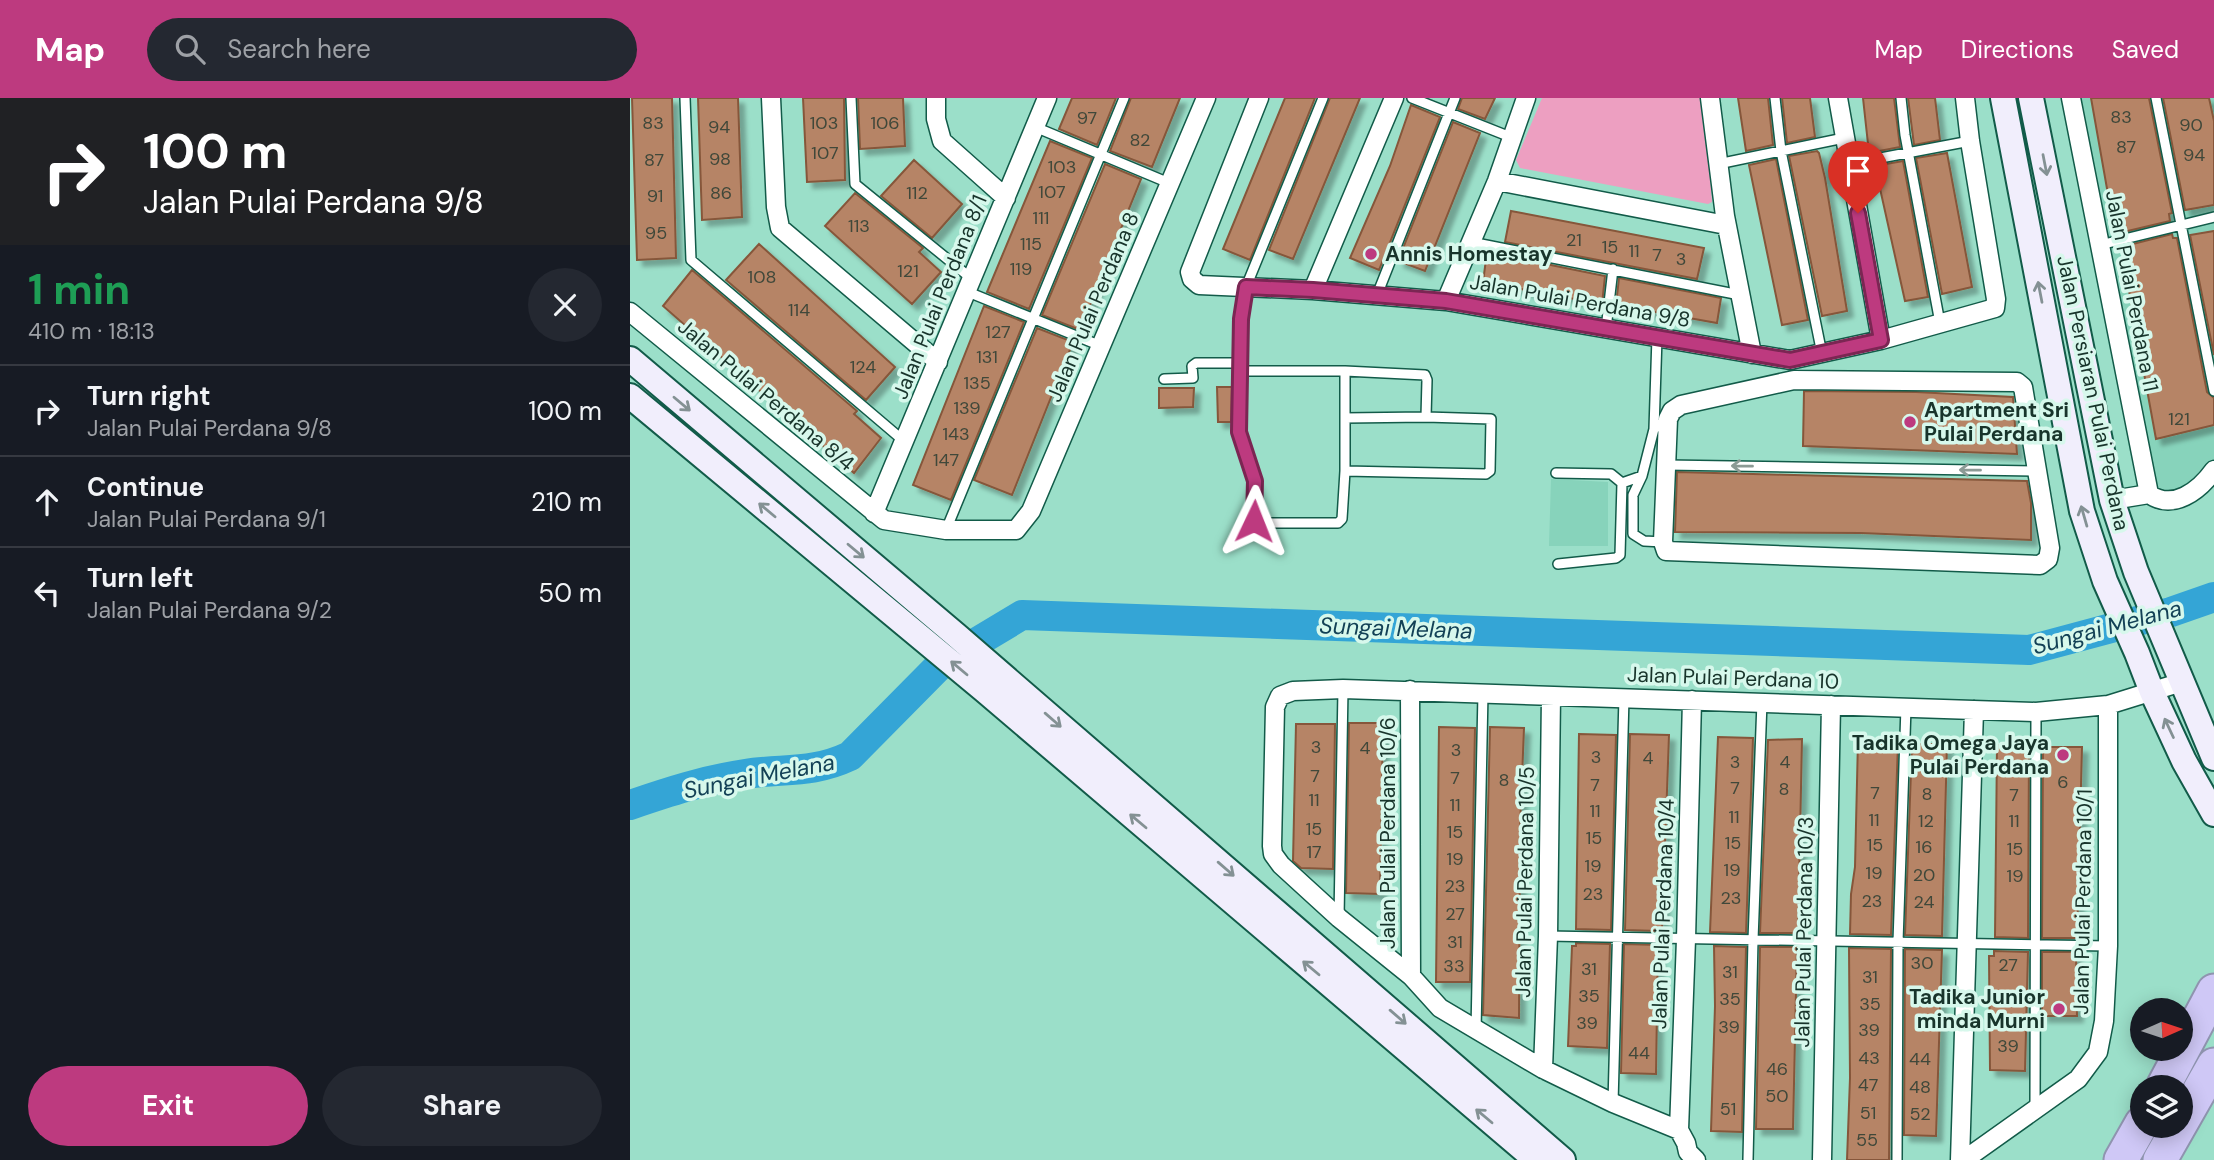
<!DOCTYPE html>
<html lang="en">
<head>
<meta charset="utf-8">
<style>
	body { margin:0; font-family:"DM Sans",sans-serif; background:#242831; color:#f1f3f6; height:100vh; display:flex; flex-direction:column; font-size:26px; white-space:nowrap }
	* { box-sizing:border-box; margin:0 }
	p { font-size:23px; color:#9ea1a6 }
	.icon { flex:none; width:38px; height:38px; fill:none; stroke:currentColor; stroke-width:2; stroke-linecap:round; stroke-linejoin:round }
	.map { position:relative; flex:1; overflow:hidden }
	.panel { display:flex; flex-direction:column; background:#171b24; width:630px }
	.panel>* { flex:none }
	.guide { background:#202124; color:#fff; overflow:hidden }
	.needle { width:46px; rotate:87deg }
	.fabs { position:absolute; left:1500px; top:900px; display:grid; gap:14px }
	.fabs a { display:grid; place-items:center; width:63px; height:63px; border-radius:50%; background:#171b24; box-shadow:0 4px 18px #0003; font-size:35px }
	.pin { position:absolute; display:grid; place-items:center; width:60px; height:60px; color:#fff; margin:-72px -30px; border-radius:50% 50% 50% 0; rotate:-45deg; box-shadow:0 0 7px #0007 }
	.pin .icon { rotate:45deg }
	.me { position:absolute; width:77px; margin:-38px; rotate:2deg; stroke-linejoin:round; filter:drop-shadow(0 0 5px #0008) }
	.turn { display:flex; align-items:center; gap:24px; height:147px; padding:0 28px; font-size:32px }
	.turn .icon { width:91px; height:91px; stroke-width:2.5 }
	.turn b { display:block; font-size:49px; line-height:60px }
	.round { display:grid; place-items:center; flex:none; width:74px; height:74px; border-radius:37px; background:#242831 }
	.overview { display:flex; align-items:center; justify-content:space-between; height:119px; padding:0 28px }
	h1 { font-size:42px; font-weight:700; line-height:52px; color:#1e9e55 }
	.cta { display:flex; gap:14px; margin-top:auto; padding:14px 28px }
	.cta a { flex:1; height:80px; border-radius:42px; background:#bd3a7f; color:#fff; font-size:28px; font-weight:700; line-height:80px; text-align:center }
	.cta a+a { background:#242831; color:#f1f3f6 }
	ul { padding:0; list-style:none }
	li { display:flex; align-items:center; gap:21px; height:91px; padding:0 28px; border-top:2px solid #363941 }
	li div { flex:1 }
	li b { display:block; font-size:26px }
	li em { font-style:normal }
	header { display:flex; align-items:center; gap:42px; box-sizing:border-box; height:98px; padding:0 35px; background:#bd3a7f; color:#fff }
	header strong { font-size:33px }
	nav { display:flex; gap:38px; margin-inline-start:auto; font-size:24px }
	.search { width:490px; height:63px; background:#242831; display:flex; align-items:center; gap:18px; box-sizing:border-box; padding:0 24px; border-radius:38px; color:#9ea1a6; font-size:26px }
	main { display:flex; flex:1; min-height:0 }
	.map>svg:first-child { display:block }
	.built { fill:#87d3bb }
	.green { fill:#ed9fc1 }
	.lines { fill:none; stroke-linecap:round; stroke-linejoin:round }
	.river { stroke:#34a5d6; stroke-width:30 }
	.building { fill:#b68466; stroke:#86573a; stroke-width:2; filter:url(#shadow) }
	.lane-casing { stroke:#125b49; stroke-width:12 }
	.street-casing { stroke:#125b49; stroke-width:21 }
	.secondary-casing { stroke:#125b49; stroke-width:28 }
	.highway-casing { stroke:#8f94af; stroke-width:37 }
	.lane { stroke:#fff; stroke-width:9 }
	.street { stroke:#fff; stroke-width:18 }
	.secondary { stroke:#f1eefc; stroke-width:24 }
	.highway { stroke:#cfc8f6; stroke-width:33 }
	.oneway { stroke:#849194 }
	.oneway2 { stroke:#8c9a95 }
	.route-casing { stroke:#7b2653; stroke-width:18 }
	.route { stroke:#bd3a7f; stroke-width:12 }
	.poi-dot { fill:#bd3a7f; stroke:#d7f8ec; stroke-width:2.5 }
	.labels { text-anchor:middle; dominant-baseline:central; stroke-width:7; stroke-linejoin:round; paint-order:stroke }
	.number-label { font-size:18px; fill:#40483a }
	.poi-label { font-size:21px; font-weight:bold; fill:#18342b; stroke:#d7f8ec; text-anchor:start }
	.street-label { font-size:21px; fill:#18342b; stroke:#d7f8ec }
	.water-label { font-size:23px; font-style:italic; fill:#134156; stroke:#d7f8ec }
</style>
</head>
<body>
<header>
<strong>Map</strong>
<div class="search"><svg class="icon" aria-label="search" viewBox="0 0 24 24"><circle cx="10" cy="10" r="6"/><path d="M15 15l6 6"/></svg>Search here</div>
<nav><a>Map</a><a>Directions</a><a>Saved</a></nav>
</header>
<main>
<section class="panel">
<div class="guide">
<div class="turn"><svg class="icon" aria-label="right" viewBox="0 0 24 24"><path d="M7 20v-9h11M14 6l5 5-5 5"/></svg><div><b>100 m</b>Jalan Pulai Perdana 9/8</div></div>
</div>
<div class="overview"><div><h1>1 min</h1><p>410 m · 18:13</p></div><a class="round"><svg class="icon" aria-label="close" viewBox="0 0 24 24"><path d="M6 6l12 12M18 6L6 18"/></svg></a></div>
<ul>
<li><svg class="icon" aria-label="right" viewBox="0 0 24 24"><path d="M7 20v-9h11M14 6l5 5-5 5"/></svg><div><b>Turn right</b><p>Jalan Pulai Perdana 9/8</p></div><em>100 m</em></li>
<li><svg class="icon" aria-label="ahead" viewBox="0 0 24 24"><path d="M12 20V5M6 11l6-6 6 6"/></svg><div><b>Continue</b><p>Jalan Pulai Perdana 9/1</p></div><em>210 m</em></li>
<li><svg class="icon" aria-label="left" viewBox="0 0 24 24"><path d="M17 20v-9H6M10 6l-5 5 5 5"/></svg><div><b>Turn left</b><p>Jalan Pulai Perdana 9/2</p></div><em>50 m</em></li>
</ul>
<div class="cta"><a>Exit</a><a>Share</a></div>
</section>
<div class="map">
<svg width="1584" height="1062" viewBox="0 0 1584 1062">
	<defs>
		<filter id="shadow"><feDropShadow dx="6" dy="6" stdDeviation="2" flood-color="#0004"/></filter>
	</defs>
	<rect width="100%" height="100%" fill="#9bdfc9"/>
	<!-- built -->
	<path class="built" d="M1435,0h149v361l-22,26 -47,15z
		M921,381l57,3v64h-59z"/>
	<!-- green -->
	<path class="green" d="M912,0h162l8,104 -4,2 -188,-36 -4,-8z"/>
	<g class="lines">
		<!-- river -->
		<path class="river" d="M0,707c38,-13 75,-25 115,-31 39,-6 67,0 105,-18l92,-93 80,-48 1007,35 142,-38 43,-15"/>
	</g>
	<!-- building -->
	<path class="building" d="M2,0h40l4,160 -39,2z
		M68,0h40l4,119 -40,3z
		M173,0h41l1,82 -38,2z
		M228,0h45l2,48 -45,3z
		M442,0h44l-19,47 -38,-16z
		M501,0h49l-28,69 -42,-16z
		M655,0h30l-65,162 -27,-11z
		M700,0h30l-67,161 -24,-9z
		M832,0h33l-10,21 -27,-10z
		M1108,0h30l5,47 -27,6z
		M1152,0h28l5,39 -28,6z
		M1233,0h31l6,49 -31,6z
		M1278,0h27l5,42 -26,5z
		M1461,0h58l23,115 -3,1 1,7 -55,13z
		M1533,0h46l5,23v84l-29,5z
		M781,7l29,12 -61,153 -29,-12 40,-92z
		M823,24l27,11 -55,138 -27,-10z
		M420,43l42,17 -63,151 -42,-17z
		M1187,53l2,2 6,25 22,133 -25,5 -33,-160z
		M1317,55l25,134 -30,7 -26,-136z
		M1146,61l32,161 -26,5 -33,-160z
		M284,62l48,44 -30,34 -51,-42z
		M1273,63l25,136 -23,4 -30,-135z
		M475,66l36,15 -61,151 -38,-15z
		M225,95l68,55 -4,4 22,20 -29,32 -87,-78z
		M881,113l193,37 -7,31 -192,-37z
		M1584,133v124l-24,-120z
		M1542,136l1,4h4l30,154 7,6v27l-58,14 -35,-192z
		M129,146l136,123 -29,33 -140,-120z
		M857,154l118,24 -3,28 -119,-22z
		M62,172l165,141 -3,3 27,24 -27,35 -191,-167z
		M989,180l102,20 -4,25 -101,-18z
		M354,208l40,16 -73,178 -38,-15z
		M407,230l36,14 -61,153 -38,-15z
		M587,289h15l-1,35h-13z
		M529,290h35l-1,19 -34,1z
		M1174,293l112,1 97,5 4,57 -214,-8z
		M1047,374l350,9 4,22v37l-170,-7 -186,-1z
		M719,625h34l-3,171 -34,-1z
		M666,626h39l-2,145 -32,-1 -8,-7z
		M809,629l36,1 -5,254h-34z
		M860,629l34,1 -4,100 -1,190 -36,-3z
		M949,636l37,1 -5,195 -35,-1z
		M1000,636l39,1 -7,195 -4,1 -33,-1z
		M1088,639l35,1 -7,195 -36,-1z
		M1172,641l-4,194h-38l8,-193z
		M1228,642l36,1v3h4l-7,191 -41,-1 1,-40 4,-27z
		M1282,646h35l-5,192 -37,-1z
		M1367,647l32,1 -1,192 -33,-1z
		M1413,649h39l-5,191h-35z
		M946,845l34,1 -3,104 -39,-2 4,-100h4z
		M994,846l34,1 -2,129 -35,-1z
		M1084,848l32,1 -4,185 -31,-1 4,-125z
		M1130,849h37l-4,182h-37z
		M1219,850l42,1 -2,211h-42l3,-82z
		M1275,851l37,1 -6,186 -32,-1z
		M1364,853l34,1 -3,119 -35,-1 -1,-114h5z
		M1412,854h34l1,64h-35z"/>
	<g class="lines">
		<defs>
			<path id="lane" d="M55,0l6,162 214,182
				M221,0l4,86 117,95
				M693,0l-77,189 -5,32 -2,113 16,49 -1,40 2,2h82l4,-4 3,-48v-100
				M782,0l101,40
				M1145,0l6,53 41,203
				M1271,0l4,37 35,188
				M1526,0l58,293
				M405,29l134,56
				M1088,66l126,-26
				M1219,66l121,-23
				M841,144l269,53
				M1470,147l114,-28
				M338,194l133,54
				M747,197l78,-197
				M976,231l7,-60
				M610,273h105l80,4 2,5 -1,37
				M534,281l29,-1 -1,-12 4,-3h44
				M715,320l81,-1 65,2 -1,52 -4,3 -141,-3
				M1024,331l3,-92
				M1036,367l372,6
				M926,375l55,1 11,9
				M316,432l178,-432
				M1033,444l-19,-1 -11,-7v-39l9,-19 12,-47 13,-9
				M928,466l58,-6 4,-3 2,-72 20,-7
				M709,820l4,-229
				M918,838l560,10
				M846,933l7,-338
				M983,1005l11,-406
				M1405,1010l1,-396
				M1118,1062l5,-220 9,-238
				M1267,1062l1,-218 8,-235"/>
			<path id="street" d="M141,0l5,109 4,21 158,134
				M306,0v21l6,22 64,57
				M629,0l-69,174 2,7 7,6 114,5 133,11 344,59 91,-20 114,-32 1,-9 -26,-158 -5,-43
				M1080,0l15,118 27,138
				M1208,0l43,242
				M1441,0l78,396
				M867,83l229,44
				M683,192l81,-192
				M816,203l51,-120 29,-83
				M0,214l254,208 62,10h70l15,-19 175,-413
				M1164,282l223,2 6,5 27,161 -2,11 -8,6 -374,-14 -3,-9 5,-123 4,-8 9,-6z
				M1519,396c24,17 50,-3 65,-24
				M1482,402l37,-6
				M244,415l173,-415
				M780,592l1,286
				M913,971l5,-133 3,-240
				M1049,1032l7,-191 6,-239
				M1066,1062l-8,-8 -2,-9 -7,-13 -66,-27 -70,-34 -103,-61 -29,-32 -72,-58 -58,-53 -8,-11 -1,-8 3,-139 5,-11 13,-5 50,-2 693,23 72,-7 74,-23
				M1192,1062l9,-455
				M1330,1062l14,-450
				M1334,1062l114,-81 20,-27 6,-31 4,-75v-241"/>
			<path id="secondary" d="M1373,0l79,413 23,70 32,72 15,39 32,69 30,53
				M1401,0l81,402 24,72 78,186
				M0,261l326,276 607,525
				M0,298l354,294 552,470"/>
			<path id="highway" d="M1533,989l51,-96
				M1491,1062l21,-37
				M1530,1062l54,-95"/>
		</defs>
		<!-- lane casing -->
		<use href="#lane" class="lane-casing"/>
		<!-- street casing -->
		<use href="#street" class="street-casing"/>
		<!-- secondary casing -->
		<use href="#secondary" class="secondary-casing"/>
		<!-- highway casing -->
		<use href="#highway" class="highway-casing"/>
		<!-- lane -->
		<use href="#lane" class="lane"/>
		<!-- street -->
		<use href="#street" class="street"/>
		<!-- secondary -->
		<use href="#secondary" class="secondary"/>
		<!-- highway -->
		<use href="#highway" class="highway"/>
	</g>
	<!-- one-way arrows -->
	<defs><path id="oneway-shaft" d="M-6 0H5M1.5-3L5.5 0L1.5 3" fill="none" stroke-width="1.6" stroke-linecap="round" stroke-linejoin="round" transform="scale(1.75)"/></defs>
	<g class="oneway">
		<use href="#oneway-shaft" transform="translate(1415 67) rotate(79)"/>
		<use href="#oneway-shaft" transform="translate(1410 194) rotate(-101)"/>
		<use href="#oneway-shaft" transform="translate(52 306) rotate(40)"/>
		<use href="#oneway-shaft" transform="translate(137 412) rotate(-140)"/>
		<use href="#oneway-shaft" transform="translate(1454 418) rotate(-106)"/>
		<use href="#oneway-shaft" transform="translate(226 453) rotate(40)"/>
		<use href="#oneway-shaft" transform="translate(329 570) rotate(-140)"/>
		<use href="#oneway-shaft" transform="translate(423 622) rotate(41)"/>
		<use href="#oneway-shaft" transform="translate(1539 630) rotate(-115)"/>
		<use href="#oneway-shaft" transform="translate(508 723) rotate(-140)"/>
		<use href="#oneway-shaft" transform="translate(596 771) rotate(41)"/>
		<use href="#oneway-shaft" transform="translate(681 870) rotate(-140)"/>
		<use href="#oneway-shaft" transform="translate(768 919) rotate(41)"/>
		<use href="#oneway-shaft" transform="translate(854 1018) rotate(-140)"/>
	</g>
	<g class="oneway2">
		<use href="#oneway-shaft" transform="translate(1112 368) rotate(-179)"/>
		<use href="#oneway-shaft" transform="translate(1340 372) rotate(-179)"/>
	</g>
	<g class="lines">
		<defs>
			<path id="route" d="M624,423l1,-40 -16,-49 2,-113 5,-32 67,3 133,11 344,59 91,-20 -23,-127"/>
		</defs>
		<!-- route casing -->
		<use href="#route" class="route-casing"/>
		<!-- route -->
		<use href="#route" class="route"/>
	</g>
	<!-- markers -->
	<g class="poi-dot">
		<circle cx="741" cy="156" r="7"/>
		<circle cx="1280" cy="324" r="7"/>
		<circle cx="1433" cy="657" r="7"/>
		<circle cx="1429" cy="911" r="7"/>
	</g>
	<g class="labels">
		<!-- number labels -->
		<g class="number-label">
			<text x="1491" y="19">83</text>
			<text x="457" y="20">97</text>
			<text x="23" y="25">83</text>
			<text x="194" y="25">103</text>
			<text x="255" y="25">106</text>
			<text x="1561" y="27">90</text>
			<text x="89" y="29">94</text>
			<text x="510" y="42">82</text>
			<text x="1496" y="49">87</text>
			<text x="195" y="55">107</text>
			<text x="1564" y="57">94</text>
			<text x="90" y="61">98</text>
			<text x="24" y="62">87</text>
			<text x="432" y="69">103</text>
			<text x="422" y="94">107</text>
			<text x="91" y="95">86</text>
			<text x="287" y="95">112</text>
			<text x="25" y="98">91</text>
			<text x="411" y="120">111</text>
			<text x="229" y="128">113</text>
			<text x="26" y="135">95</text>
			<text x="944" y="142">21</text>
			<text x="401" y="146">115</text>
			<text x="980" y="149">15</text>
			<text x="1004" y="153">11</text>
			<text x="1027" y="157">7</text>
			<text x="1051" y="161">3</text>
			<text x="391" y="171">119</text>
			<text x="278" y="173">121</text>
			<text x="132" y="179">108</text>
			<text x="169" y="212">114</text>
			<text x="368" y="234">127</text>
			<text x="357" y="259">131</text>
			<text x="233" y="269">124</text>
			<text x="347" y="285">135</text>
			<text x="337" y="310">139</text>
			<text x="1549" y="321">121</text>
			<text x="326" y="336">143</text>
			<text x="316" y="362">147</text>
			<text x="686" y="649">3</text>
			<text x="735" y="650">4</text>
			<text x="826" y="652">3</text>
			<text x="966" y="659">3</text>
			<text x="1018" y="660">4</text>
			<text x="1105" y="664">3</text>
			<text x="1155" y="664">4</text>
			<text x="685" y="678">7</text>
			<text x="825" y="680">7</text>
			<text x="874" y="682">8</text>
			<text x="1433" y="684">6</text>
			<text x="965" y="687">7</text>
			<text x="1105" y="690">7</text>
			<text x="1154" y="691">8</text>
			<text x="1245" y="695">7</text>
			<text x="1297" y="696">8</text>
			<text x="1384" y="697">7</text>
			<text x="684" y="702">11</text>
			<text x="825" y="707">11</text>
			<text x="965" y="713">11</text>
			<text x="1104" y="719">11</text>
			<text x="1244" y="722">11</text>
			<text x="1296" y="723">12</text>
			<text x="1384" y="723">11</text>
			<text x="684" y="731">15</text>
			<text x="825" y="734">15</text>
			<text x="964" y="740">15</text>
			<text x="1103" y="745">15</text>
			<text x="1245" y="747">15</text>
			<text x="1294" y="749">16</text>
			<text x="1385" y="751">15</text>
			<text x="684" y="754">17</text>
			<text x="825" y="761">19</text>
			<text x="963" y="768">19</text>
			<text x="1102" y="772">19</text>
			<text x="1244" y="775">19</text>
			<text x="1294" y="777">20</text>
			<text x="1385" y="778">19</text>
			<text x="825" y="788">23</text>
			<text x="963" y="796">23</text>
			<text x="1101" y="800">23</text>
			<text x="1242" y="803">23</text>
			<text x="1294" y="804">24</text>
			<text x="825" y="816">27</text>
			<text x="825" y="844">31</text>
			<text x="1292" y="865">30</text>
			<text x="1378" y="867">27</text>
			<text x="824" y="868">33</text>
			<text x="959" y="871">31</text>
			<text x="1100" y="874">31</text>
			<text x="1240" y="879">31</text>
			<text x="959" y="898">35</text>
			<text x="1100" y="901">35</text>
			<text x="1240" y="906">35</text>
			<text x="957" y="925">39</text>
			<text x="1099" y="929">39</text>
			<text x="1239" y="932">39</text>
			<text x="1378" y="948">39</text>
			<text x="1009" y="955">44</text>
			<text x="1239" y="960">43</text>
			<text x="1290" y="961">44</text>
			<text x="1147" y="971">46</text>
			<text x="1238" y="987">47</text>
			<text x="1290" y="989">48</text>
			<text x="1147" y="998">50</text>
			<text x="1098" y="1011">51</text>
			<text x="1238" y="1015">51</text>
			<text x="1290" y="1016">52</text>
			<text x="1237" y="1042">55</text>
		</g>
		<!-- poi labels -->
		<g class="poi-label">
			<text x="755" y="156">Annis Homestay</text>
			<text x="1294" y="312">Apartment Sri<tspan x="1294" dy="24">Pulai Perdana</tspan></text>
			<text x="1419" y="645" text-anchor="end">Tadika Omega Jaya<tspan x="1419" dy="24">Pulai Perdana</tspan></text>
			<text x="1415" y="899" text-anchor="end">Tadika Junior<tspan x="1415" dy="24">minda Murni</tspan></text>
		</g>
		<!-- street labels -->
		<g class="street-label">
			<text transform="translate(1502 193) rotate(79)">Jalan Pulai Perdana 11</text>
			<text transform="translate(310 199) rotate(-68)">Jalan Pulai Perdana 8/1</text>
			<text transform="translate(950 203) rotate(10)">Jalan Pulai Perdana 9/8</text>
			<text transform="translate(463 209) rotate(-67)">Jalan Pulai Perdana 8</text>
			<text transform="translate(1463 295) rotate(78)">Jalan Persiaran Pulai Perdana</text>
			<text transform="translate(136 297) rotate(40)">Jalan Pulai Perdana 8/4</text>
			<text transform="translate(1103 580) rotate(2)">Jalan Pulai Perdana 10</text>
			<text transform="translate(758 735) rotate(-90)">Jalan Pulai Perdana 10/6</text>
			<text transform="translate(895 784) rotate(-89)">Jalan Pulai Perdana 10/5</text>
			<text transform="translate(1453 804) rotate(-89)">Jalan Pulai Perdana 10/1</text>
			<text transform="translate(1033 816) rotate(-88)">Jalan Pulai Perdana 10/4</text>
			<text transform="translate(1174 834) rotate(-89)">Jalan Pulai Perdana 10/3</text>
		</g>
		<!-- water labels -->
		<g class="water-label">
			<text transform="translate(1477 529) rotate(-15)">Sungai Melana</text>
			<text transform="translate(766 530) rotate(2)">Sungai Melana</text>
			<text transform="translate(129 678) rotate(-11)">Sungai Melana</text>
		</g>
	</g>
</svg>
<div class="fabs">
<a><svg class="needle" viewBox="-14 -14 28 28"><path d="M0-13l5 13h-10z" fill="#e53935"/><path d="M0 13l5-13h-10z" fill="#9ea1a6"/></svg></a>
<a><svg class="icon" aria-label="layers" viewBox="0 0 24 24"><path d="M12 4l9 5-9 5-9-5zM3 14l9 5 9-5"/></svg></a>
</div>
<div class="pin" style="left:1228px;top:115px;background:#d93025"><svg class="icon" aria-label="arrive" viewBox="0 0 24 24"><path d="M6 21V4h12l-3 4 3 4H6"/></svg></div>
<svg class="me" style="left:624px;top:423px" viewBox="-20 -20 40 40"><path d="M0-17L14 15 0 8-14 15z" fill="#bd3a7f" stroke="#fff" stroke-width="4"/></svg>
</div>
</main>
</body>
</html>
